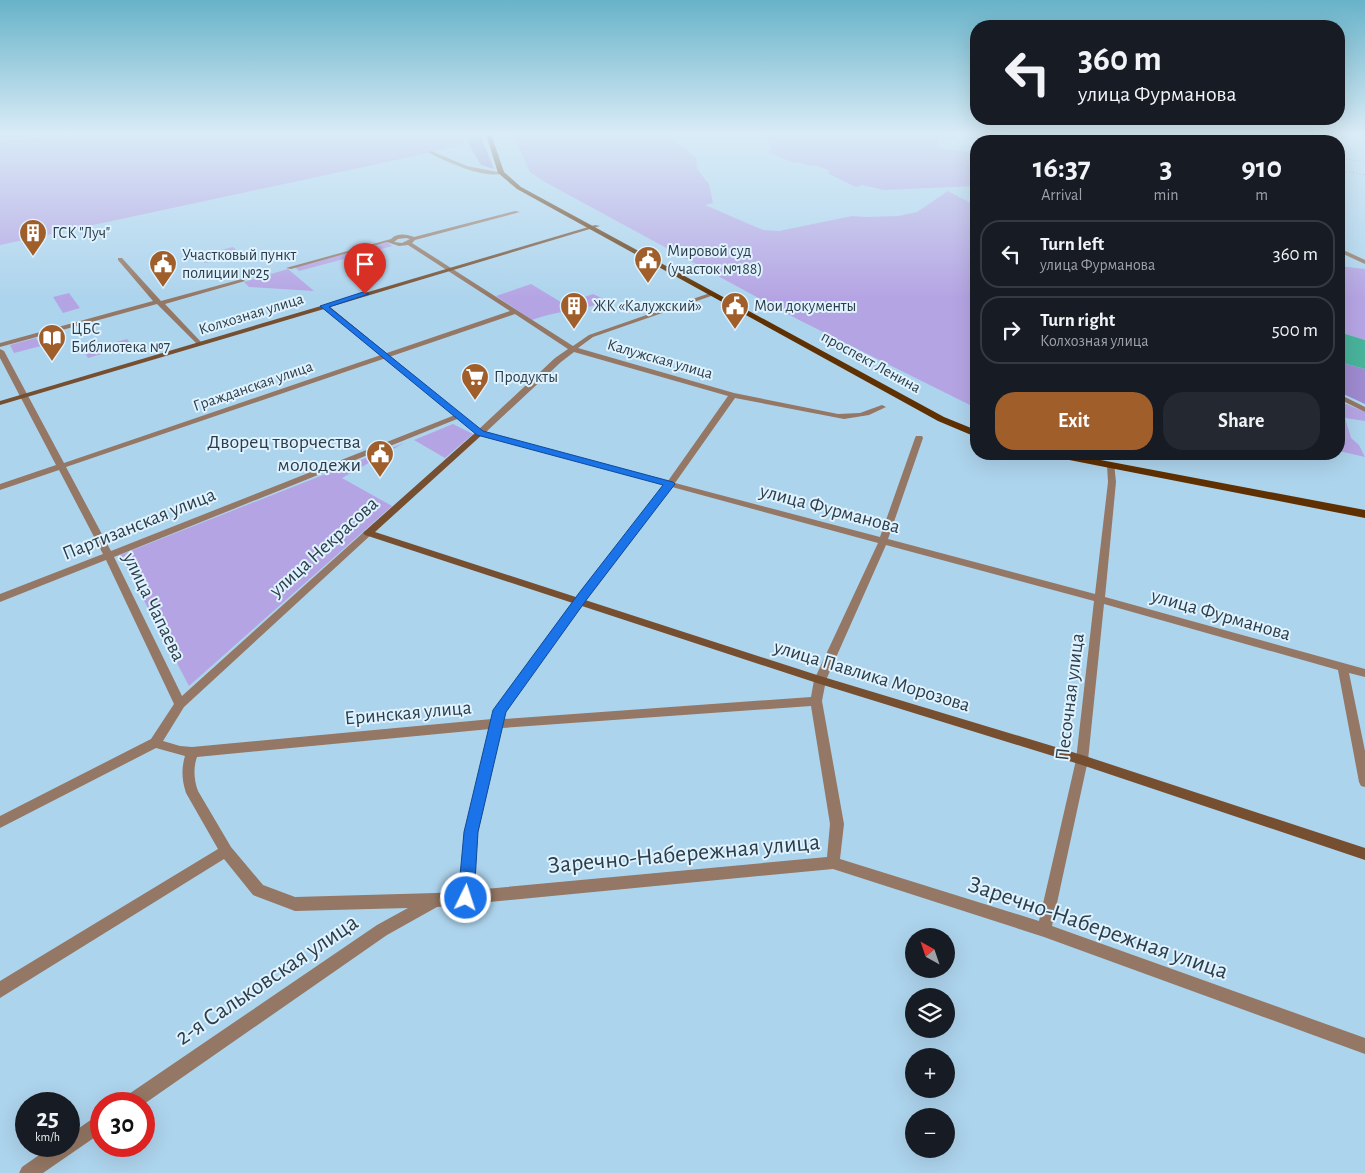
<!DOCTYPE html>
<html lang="en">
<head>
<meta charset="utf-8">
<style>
	body { margin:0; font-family:"Alegreya Sans",sans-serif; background:#242831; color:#f1f3f6; height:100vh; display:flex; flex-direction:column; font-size:19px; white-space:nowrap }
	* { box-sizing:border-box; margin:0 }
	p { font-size:16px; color:#9ea1a6 }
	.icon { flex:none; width:28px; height:28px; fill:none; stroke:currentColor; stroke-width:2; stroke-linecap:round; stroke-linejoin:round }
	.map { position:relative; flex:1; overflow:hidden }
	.panel { position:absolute; left:970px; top:135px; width:375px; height:325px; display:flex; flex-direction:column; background:#171b24; border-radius:20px; box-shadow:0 5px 20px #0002 }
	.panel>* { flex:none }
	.guide { position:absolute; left:970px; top:20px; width:375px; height:105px; border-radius:20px; box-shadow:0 5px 20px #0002; background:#171b24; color:#f1f3f6; overflow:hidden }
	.needle { width:32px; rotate:320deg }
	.controls { position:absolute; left:905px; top:928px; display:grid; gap:10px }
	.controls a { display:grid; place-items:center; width:50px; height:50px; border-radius:50%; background:#171b24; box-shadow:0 5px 20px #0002; font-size:25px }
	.speed { position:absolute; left:15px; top:1092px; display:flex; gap:10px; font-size:25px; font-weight:700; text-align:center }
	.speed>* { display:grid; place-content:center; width:65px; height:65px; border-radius:50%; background:#171b24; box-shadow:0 5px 20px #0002; line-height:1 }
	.speed small { font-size:12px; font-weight:400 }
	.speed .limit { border:8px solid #d22; background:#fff; color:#111 }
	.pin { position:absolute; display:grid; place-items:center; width:42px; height:42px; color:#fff; margin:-51px -21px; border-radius:50% 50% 50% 0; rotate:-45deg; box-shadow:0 0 5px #0007 }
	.pin .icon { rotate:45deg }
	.me { position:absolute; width:55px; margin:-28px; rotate:4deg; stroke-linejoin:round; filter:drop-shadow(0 0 4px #0008) }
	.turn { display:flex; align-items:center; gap:18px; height:105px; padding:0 25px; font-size:22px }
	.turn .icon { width:65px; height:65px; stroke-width:2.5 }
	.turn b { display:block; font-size:35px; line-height:42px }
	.eta { display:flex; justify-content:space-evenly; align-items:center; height:85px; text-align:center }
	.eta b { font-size:30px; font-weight:600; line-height:35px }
	.action { display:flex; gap:10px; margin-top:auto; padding:10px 25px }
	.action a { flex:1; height:58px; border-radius:20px; background:#a05e2a; color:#fff; font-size:20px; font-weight:600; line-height:58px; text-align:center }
	.action a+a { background:#242831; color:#f1f3f6 }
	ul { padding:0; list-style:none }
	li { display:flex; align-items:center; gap:15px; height:68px; margin:0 10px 8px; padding:0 15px; border:2px solid #363941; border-radius:20px }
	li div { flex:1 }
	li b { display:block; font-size:19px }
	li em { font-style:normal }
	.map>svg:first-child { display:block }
	.green { fill:#b5a4e3 }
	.forest { fill:#9d8acf }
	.water { fill:#49b29b }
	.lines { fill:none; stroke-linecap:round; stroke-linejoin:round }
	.street { fill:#947764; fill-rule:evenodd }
	.secondary { fill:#764e30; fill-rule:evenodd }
	.primary { fill:#5f3001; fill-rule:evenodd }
	.rail { stroke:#698495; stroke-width:1; stroke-dasharray:1 2.5; stroke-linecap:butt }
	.route { fill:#1a73e8; stroke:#114b97 }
	.labels { text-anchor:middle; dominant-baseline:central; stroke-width:4; stroke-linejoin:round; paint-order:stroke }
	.far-poi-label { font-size:16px; fill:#2e3e48; stroke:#def2ff; text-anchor:start }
	.far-street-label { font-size:16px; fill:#2e3e48; stroke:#def2ff }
	.poi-label { font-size:20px; fill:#2e3e48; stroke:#def2ff; text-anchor:end }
	.street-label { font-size:20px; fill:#2e3e48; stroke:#def2ff }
	.near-street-label { font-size:24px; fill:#2e3e48; stroke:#def2ff }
</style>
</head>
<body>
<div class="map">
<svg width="1365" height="1173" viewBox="0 0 1365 1173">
	<rect width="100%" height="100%" fill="#add4ed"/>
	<!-- green -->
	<path class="green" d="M101,134h361l3,11 -465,100v-103l5,-2z
		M513,134h153l30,24 1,11 12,15 4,19 -8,2 58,25 16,1 73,-15 14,1 33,-1 18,-4 31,-21 28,15v202l-177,-88 -254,-138 -15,-10z
		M763,134h177l-3,13c13,4 29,1 39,11v28l-92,4 -22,-5 -6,2 -29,-14 4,-2 -16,-6 -5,1 -10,-4 -6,1 -26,-11 4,-5z
		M1225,134h53l29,7h-42z
		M387,242l5,4 -93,25 -4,-4z
		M233,247l8,7 -36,9 -8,-7z
		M1339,266l26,3v71l-26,-8z
		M288,269l26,22 -65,-4 -5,-5z
		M531,284l33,20 29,-10 15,7c-26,10 -50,9 -76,19l-36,-24z
		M69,293l11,15 -17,5 -10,-16z
		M36,338l5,8 -27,7 -4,-8z
		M127,339l5,6 -44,13 -4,-7z
		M1339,401l26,11v9l-20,-3 6,20 8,7 6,12 -26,-6z
		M453,424l20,10 -28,24 -31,-18z
		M404,443l-62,35 50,28 -203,180 -69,-131z"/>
	<!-- forest -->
	<path class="forest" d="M465,134h15l14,35 -13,-4 -12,-20z
		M1339,362l26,7v35l-26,-12z"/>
	<!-- water -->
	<path class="water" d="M1339,332l26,8v29l-26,-7z"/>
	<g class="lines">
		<!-- street -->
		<path class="street" d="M41,134h23l-64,4v-2z
			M431,151l36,15 36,7c-18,7 -57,-12 -74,-20z
			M515,211l5,1 -105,28 -3,3 161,103 16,-11 121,-42h4v2l-121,42 -15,11 156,45 104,21 22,-1 22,-8 4,2 -17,8 -25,4 -109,-21 -60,85 205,54 35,-99 1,-2h6l1,2 -35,101 207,55 13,-112 -1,-17 1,-2h6l2,19 -11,115 260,72v8l-16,-4 16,78v36l-4,-1 -2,-4 -21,-112 -234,-66 -16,156 -36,166 313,112v16l-321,-117 -211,-68 -396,38 -50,28 -243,169h-23l2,-6 254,-173 31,-17 -113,3 -42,-16 -29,-36 -224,139v-17l218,-132 -32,-56c-4,-12 -5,-24 -1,-37l-29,-8 -156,80v-12l151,-77 23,-35 -68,-144 -106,42v-8l103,-40 -44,-84 -59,20v-6l56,-19 -56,-107v-9l4,2 60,112 446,-152 -102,-66 -9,1 -12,-4 -96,27 -5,-1 105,-29c6,-6 15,-5 23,-2zM406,238l4,1 -8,4 -8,-1 4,-3zM515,314l53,35 -13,9 -78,73v4l188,50 -86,108 -83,114 -4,12 -300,28 -12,-1 -17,-5 21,-34 189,-174 -5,-3 -3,1 -183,165 -68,-139 348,-140 -4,-2h-3l-344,136 -45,-84zM574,352l154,44 -60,85 -182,-49 75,-70zM672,487l206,56 -64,137 -3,17 -307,22 1,-8 82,-112zM886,545l208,56 -18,159 -37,161 -199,-62 4,-35 -22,-123 4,-21zM811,706l19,118 -3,33 -353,33 4,-57 24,-105zM490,729l-26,104 -4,58 -24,2 -141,4 -32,-12 -32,-38 -33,-56c-4,-11 -5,-23 -1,-34z
			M1339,248l26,12v4l-26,-12z
			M118,258h4l39,43 81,-22 3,2 -80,23 36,38v2h-4l-40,-40 -157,43v-4l153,-42 -35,-41z
			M1339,394l26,13v5l-26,-13z
			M101,1115v18l-58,40h-24l3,-6 30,-21h17v-11l26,-18z"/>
		<!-- secondary -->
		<path class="secondary" d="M595,225l5,1 -270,81 154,126 -109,99 445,144 262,79 283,93v12l-283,-95 -262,-81 -455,-149 -2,-2 2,-2 110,-98 -151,-124 -324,96v-4z"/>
		<!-- primary -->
		<path class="primary" d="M486,134h5l13,38 17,15 423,230 32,13v7l-38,-16 -421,-232 -19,-16z
			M1049,454h20l296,56v8l-311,-61z"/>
		<!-- rail -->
		<path class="rail" d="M1150,134l35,6
			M1179,134l49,7
			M1339,158l26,4
			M1339,170l26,5"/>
	</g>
	<!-- sky -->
	<linearGradient id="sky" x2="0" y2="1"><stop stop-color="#68b3c9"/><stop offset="0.45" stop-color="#daecf7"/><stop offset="1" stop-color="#daecf7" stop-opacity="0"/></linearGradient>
	<rect width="1365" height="298" fill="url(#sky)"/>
	<!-- route -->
	<path class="route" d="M363,292l6,2 -40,13 154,124 190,51 2,2 -88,115 -81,113 -28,120 -4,66 -2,5 -6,2 -5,-2 -3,-5 6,-66 29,-122 86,-117 84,-108 -186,-50 -157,-129z"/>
	<!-- icons -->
	<defs>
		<symbol id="building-pin" viewBox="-11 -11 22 30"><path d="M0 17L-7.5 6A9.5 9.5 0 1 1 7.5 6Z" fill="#a05e2a" stroke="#def2ff"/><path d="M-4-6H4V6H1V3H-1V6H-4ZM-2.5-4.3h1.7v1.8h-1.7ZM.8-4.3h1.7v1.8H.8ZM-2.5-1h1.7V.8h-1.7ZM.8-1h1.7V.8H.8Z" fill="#fff"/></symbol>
		<symbol id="civic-pin" viewBox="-11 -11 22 30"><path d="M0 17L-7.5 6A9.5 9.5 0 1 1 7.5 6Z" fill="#a05e2a" stroke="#def2ff"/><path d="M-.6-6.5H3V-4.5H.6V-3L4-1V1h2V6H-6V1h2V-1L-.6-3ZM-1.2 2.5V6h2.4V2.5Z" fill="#fff"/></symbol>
		<symbol id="library-pin" viewBox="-11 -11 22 30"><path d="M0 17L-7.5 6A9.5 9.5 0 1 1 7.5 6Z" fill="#a05e2a" stroke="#def2ff"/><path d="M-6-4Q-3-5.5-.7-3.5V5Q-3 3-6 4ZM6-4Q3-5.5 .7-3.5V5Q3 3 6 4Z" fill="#fff"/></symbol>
		<symbol id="supermarket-pin" viewBox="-11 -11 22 30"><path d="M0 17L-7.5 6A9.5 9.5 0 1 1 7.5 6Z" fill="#a05e2a" stroke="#def2ff"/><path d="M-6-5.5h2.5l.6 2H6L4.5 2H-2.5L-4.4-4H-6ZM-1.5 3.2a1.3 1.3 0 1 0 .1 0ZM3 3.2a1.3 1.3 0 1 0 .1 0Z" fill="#fff"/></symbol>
	</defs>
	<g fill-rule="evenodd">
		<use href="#building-pin" x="17" y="217" width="32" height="43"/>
		<use href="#civic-pin" x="632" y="244" width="32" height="43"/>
		<use href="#civic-pin" x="147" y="248" width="32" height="43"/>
		<use href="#building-pin" x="558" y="290" width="32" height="43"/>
		<use href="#civic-pin" x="719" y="290" width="32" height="43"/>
		<use href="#library-pin" x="36" y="322" width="32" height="43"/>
		<use href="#supermarket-pin" x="459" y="361" width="32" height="43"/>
		<use href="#civic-pin" x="364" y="438" width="32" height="43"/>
	</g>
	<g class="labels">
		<!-- far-poi labels -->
		<g class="far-poi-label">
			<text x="52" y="233">ГСК "Луч"</text>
			<text x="667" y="251">Мировой суд<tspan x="667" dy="18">(участок №188)</tspan></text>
			<text x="182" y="255">Участковый пункт<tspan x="182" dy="18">полиции №25</tspan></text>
			<text x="593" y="306">ЖК «Калужский»</text>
			<text x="754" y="306">Мои документы</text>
			<text x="71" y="329">ЦБС<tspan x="71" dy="18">Библиотека №7</tspan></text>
			<text x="494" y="377">Продукты</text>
		</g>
		<!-- far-street labels -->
		<g class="far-street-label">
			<text transform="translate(251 314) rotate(-17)">Колхозная улица</text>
			<text transform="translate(660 359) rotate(16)">Калужская улица</text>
			<text transform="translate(871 362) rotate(29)">проспект Ленина</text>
			<text transform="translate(253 386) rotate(-19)">Гражданская улица</text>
		</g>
		<!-- poi labels -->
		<g class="poi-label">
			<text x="361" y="442">Дворец творчества<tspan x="361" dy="23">молодежи</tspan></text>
		</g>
		<!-- street labels -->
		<g class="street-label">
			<text transform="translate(830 509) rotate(15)">улица Фурманова</text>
			<text transform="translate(139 524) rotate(-22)">Партизанская улица</text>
			<text transform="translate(324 547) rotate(-42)">улица Некрасова</text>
			<text transform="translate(154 607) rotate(64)">улица Чапаева</text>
			<text transform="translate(1221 615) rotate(16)">улица Фурманова</text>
			<text transform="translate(872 676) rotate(17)">улица Павлика Морозова</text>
			<text transform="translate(1070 697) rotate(-83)">Песочная улица</text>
			<text transform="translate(408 713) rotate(-5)">Еринская улица</text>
		</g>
		<!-- near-street labels -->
		<g class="near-street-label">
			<text transform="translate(684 854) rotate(-5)">Заречно-Набережная улица</text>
			<text transform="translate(1098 928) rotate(19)">Заречно-Набережная улица</text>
			<text transform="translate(267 980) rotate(-34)">2-я Сальковская улица</text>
		</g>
	</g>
</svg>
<div class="controls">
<a><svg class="needle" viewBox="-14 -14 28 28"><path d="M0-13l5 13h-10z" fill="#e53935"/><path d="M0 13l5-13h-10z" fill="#9ea1a6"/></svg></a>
<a><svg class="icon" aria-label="layers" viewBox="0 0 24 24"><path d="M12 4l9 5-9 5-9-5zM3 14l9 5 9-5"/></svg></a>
<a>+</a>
<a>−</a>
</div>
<div class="speed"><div>25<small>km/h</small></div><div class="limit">30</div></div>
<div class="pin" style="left:365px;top:294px;background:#d93025"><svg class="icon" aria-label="arrive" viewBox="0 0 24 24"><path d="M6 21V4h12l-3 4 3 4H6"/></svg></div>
<svg class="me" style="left:466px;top:898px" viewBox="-20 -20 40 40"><circle r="17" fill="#1a73e8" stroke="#fff" stroke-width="3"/><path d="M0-11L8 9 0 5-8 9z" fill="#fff"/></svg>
<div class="guide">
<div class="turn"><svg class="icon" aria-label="left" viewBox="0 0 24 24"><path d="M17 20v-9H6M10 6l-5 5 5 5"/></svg><div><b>360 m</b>улица Фурманова</div></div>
</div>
<section class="panel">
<div class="eta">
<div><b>16:37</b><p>Arrival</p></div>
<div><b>3</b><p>min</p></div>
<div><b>910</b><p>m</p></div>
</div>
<ul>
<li><svg class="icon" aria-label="left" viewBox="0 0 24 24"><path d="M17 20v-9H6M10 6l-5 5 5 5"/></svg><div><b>Turn left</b><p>улица Фурманова</p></div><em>360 m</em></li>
<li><svg class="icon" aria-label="right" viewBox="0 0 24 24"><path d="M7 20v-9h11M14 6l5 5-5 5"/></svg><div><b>Turn right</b><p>Колхозная улица</p></div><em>500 m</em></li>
</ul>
<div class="action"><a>Exit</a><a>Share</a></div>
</section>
</div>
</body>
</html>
